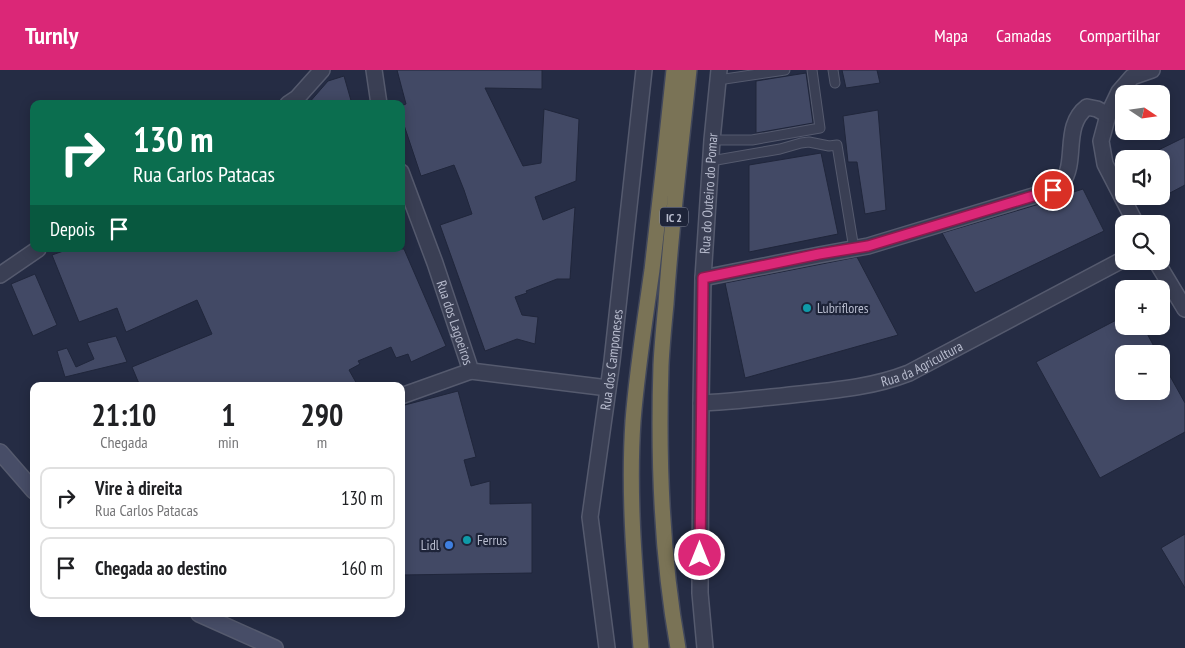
<!DOCTYPE html>
<html lang="pt">
<head>
<meta charset="utf-8">
<style>
	body { margin:0; font-family:"PT Sans Narrow",sans-serif; background:#f2f2f2; color:#202124; height:100vh; display:flex; flex-direction:column; font-size:19px; white-space:nowrap }
	* { box-sizing:border-box; margin:0 }
	p { font-size:16px; color:#757577 }
	.icon { flex:none; width:28px; height:28px; fill:none; stroke:currentColor; stroke-width:2; stroke-linecap:round; stroke-linejoin:round }
	.map { position:relative; flex:1; overflow:hidden }
	.panel { position:absolute; left:30px; top:312px; width:375px; height:235px; display:flex; flex-direction:column; background:#fff; border-radius:10px; box-shadow:0 2px 12px #0003 }
	.panel>* { flex:none }
	.banner { position:absolute; left:30px; top:30px; width:375px; height:152px; border-radius:10px; box-shadow:0 2px 12px #0003; background:#0b6e4f; color:#fff; overflow:hidden }
	.needle { width:32px; rotate:103deg }
	.buttons { position:absolute; left:1115px; top:15px; display:grid; gap:10px }
	.buttons a { display:grid; place-items:center; width:55px; height:55px; border-radius:10px; background:#fff; box-shadow:0 2px 12px #0003; font-size:25px }
	.pin { position:absolute; display:grid; place-items:center; width:42px; height:42px; color:#fff; margin:-21px; border:2px solid #fff; border-radius:50%; box-shadow:0 1px 5px #0007 }
	.me { position:absolute; width:55px; margin:-28px; rotate:0deg; stroke-linejoin:round; filter:drop-shadow(0 0 4px #0008) }
	.turn { display:flex; align-items:center; gap:18px; height:105px; padding:0 20px; font-size:22px }
	.turn .icon { width:65px; height:65px; stroke-width:2.5 }
	.turn b { display:block; font-size:35px; line-height:42px }
	.then { display:flex; align-items:center; height:48px; padding:0 20px; background:#0003; gap:10px; font-size:19px }
	.eta { display:flex; justify-content:space-evenly; align-items:center; height:85px; text-align:center }
	.eta b { font-size:30px; font-weight:600; line-height:35px }
	ul { padding:0; list-style:none }
	li { display:flex; align-items:center; gap:15px; height:62px; margin:0 10px 8px; padding:0 10px; border:2px solid #e0e0e0; border-radius:10px }
	li div { flex:1 }
	li b { display:block; font-size:19px }
	li em { font-style:normal }
	header { display:flex; align-items:center; gap:30px; box-sizing:border-box; height:70px; padding:0 25px; background:#db2777; color:#fff }
	header strong { font-size:24px }
	nav { display:flex; gap:28px; margin-inline-start:auto; font-size:18px }
	.map>svg:first-child { display:block }
	.building { fill:#424965; stroke:#20263b }
	.lines { fill:none; stroke-linecap:round; stroke-linejoin:round }
	.lane-casing { stroke:#555a6e; stroke-width:11 }
	.street-casing { stroke:#555a6e; stroke-width:18 }
	.secondary-casing { stroke:#555a6e; stroke-width:18 }
	.highway-casing { stroke:#41475b; stroke-width:18 }
	.lane { stroke:#3a3f54; stroke-width:9 }
	.street { stroke:#3a3f54; stroke-width:15 }
	.secondary { stroke:#474d67; stroke-width:15 }
	.highway { stroke:#7a7356; stroke-width:15 }
	.route-casing { stroke:#8e194d; stroke-width:12 }
	.route { stroke:#db2777; stroke-width:9 }
	.culture-dot { fill:#0f9aa8; stroke:#1e2439; stroke-width:2 }
	.shop-dot { fill:#3f7fe0; stroke:#1e2439; stroke-width:2 }
	.labels { text-anchor:middle; dominant-baseline:central; stroke-width:4.5; stroke-linejoin:round; paint-order:stroke }
	.shield { fill:#1e2439; stroke:#898ea1; stroke-width:1 }
	.shield-label { font-size:12px; font-weight:bold; fill:#b7bbcd }
	.street-label { font-size:14px; fill:#b7bbcd; stroke:#1e2439 }
	.poi-label { font-size:14px; fill:#b7bbcd; stroke:#1e2439; text-anchor:start }
</style>
</head>
<body>
<header>
<strong>Turnly</strong>
<nav><a>Mapa</a><a>Camadas</a><a>Compartilhar</a></nav>
</header>
<div class="map">
<svg width="1185" height="578" viewBox="0 0 1185 578">
	<rect width="100%" height="100%" fill="#252c44"/>
	<!-- building -->
	<path class="building" d="M397,0h145v19l-57,-1 38,78 18,-3 3,-54 35,10 -3,62 -41,16 8,23 32,-13 -5,72h-13l-31,12 1,2 -12,4 7,18 16,2 -3,27 -18,-5 -32,12 -45,-126 32,-11 -8,-24 -10,-25 -33,11 -20,-60v-10l5,-2z
		M842,0h35l3,13 -34,5z
		M806,3l7,50 -57,10v-52z
		M344,6l8,28h-44l20,-23z
		M878,40l8,100 -21,4 -8,-52h-9l-5,-46z
		M1185,67v48l-17,9 -7,-14v-21h-21z
		M821,83l17,81 -89,18v-87z
		M1083,119l21,42 -129,62 -33,-60 114,-34 5,-3z
		M69,179h335l42,97 -35,16 -3,-8 -12,4 -5,-11 -33,14 2,3 -11,6 9,16h-218l-8,-19 80,-33 -15,-34 -71,32 -9,-24 -38,14 -27,-67z
		M857,187l41,78 -153,43 -20,-95z
		M35,204l22,51 -24,11 -22,-52z
		M1124,246v10h19l15,28h-34v37h37v-31l24,43v29l-85,46 -64,-116z
		M116,266l11,26 -62,15 -8,-26 10,-3 9,19 18,-8 -7,-16z
		M458,321l18,66 -12,3 7,26 19,-5v23l42,-1v70l-131,2v-169z
		M1185,464v54l-24,-40z"/>
	<g class="lines">
		<defs>
			<path id="lane" d="M833,0l2,13
				M718,10l67,-10
				M712,70h40l68,-12 -8,-58
				M711,91l69,-12 21,-6 8,-1 20,4 8,-1 17,104"/>
			<g id="street">
				<path d="M374,0l5,34"/>
				<path d="M288,34l9,-6 25,-28"/>
				<path id="s1" d="M401,102l34,91 36,108 137,17"/>
				<path d="M1136,154l-31,-60 -4,-23 7,-26 11,-23 13,-15 20,-7"/>
				<path d="M1156,191l29,48"/>
				<path d="M0,205l38,-26"/>
				<path d="M703,208l116,-23 49,-9 185,-56c3,-2 7,-4 9,-7 16,-22 0,-57 25,-76l10,2 11,6"/>
				<path d="M401,326l70,-25"/>
				<path id="s2" d="M701,333l18,-1c27,-2 54,-5 81,-8 38,-4 73,-7 109,-21l215,-114"/>
				<path id="s3" d="M607,578l-17,-131 22,-156 32,-291"/>
				<path id="s4" d="M705,578l-5,-55 1,-190 2,-125 9,-138 7,-70"/>
			</g>
			<path id="secondary" d="M0,382l34,39
				M199,544l76,34"/>
			<path id="highway" d="M641,578c-6,-75 -13,-152 -8,-227 4,-51 12,-101 19,-151 8,-67 15,-133 22,-200
				M678,578c-17,-94 -20,-189 -17,-283 1,-21 3,-41 5,-61 5,-78 15,-156 23,-234"/>
		</defs>
		<!-- lane casing -->
		<use href="#lane" class="lane-casing"/>
		<!-- street casing -->
		<use href="#street" class="street-casing"/>
		<!-- secondary casing -->
		<use href="#secondary" class="secondary-casing"/>
		<!-- highway casing -->
		<use href="#highway" class="highway-casing"/>
		<!-- lane -->
		<use href="#lane" class="lane"/>
		<!-- street -->
		<use href="#street" class="street"/>
		<!-- secondary -->
		<use href="#secondary" class="secondary"/>
		<!-- highway -->
		<use href="#highway" class="highway"/>
	</g>
	<g class="lines">
		<defs>
			<path id="route" d="M700,485l3,-277 116,-24 49,-8 185,-56"/>
		</defs>
		<!-- route casing -->
		<use href="#route" class="route-casing"/>
		<!-- route -->
		<use href="#route" class="route"/>
	</g>
	<!-- markers -->
	<g class="culture-dot">
		<circle cx="807" cy="238" r="5"/>
		<circle cx="467" cy="470" r="5"/>
	</g>
	<circle class="shop-dot" cx="449" cy="475" r="5"/>
	<g class="labels">
		<!-- shield labels -->
		<rect class="shield" x="660" y="137.5" width="28" height="19" rx="4"/>
		<g class="shield-label">
			<text x="674" y="147">IC 2</text>
		</g>
		<!-- street labels -->
		<g class="street-label">
			<text stroke="none"><textPath href="#s4" startOffset="455">Rua do Outeiro do Pomar</textPath></text>
			<text stroke="none"><textPath href="#s1" startOffset="160">Rua dos Lagoeiros</textPath></text>
			<text stroke="none"><textPath href="#s3" startOffset="291">Rua dos Camponeses</textPath></text>
			<text stroke="none"><textPath href="#s2" startOffset="226">Rua da Agricultura</textPath></text>
		</g>
		<!-- poi labels -->
		<g class="poi-label">
			<text x="817" y="238">Lubriflores</text>
			<text x="477" y="470">Ferrus</text>
			<text x="439" y="475" text-anchor="end">Lidl</text>
		</g>
	</g>
</svg>
<div class="buttons">
<a><svg class="needle" viewBox="-14 -14 28 28"><path d="M0-13l5 13h-10z" fill="#e53935"/><path d="M0 13l5-13h-10z" fill="#757577"/></svg></a>
<a><svg class="icon" aria-label="sound" viewBox="0 0 24 24"><path d="M4 9h4l5-4v14l-5-4H4zM17 9q2 3 0 6"/></svg></a>
<a><svg class="icon" aria-label="search" viewBox="0 0 24 24"><circle cx="10" cy="10" r="6"/><path d="M15 15l6 6"/></svg></a>
<a>+</a>
<a>−</a>
</div>
<div class="pin" style="left:1053px;top:120px;background:#d93025"><svg class="icon" aria-label="arrive" viewBox="0 0 24 24"><path d="M6 21V4h12l-3 4 3 4H6"/></svg></div>
<svg class="me" style="left:700px;top:485px" viewBox="-20 -20 40 40"><circle r="17" fill="#db2777" stroke="#fff" stroke-width="3"/><path d="M0-11L8 9 0 5-8 9z" fill="#fff"/></svg>
<div class="banner">
<div class="turn"><svg class="icon" aria-label="right" viewBox="0 0 24 24"><path d="M7 20v-9h11M14 6l5 5-5 5"/></svg><div><b>130 m</b>Rua Carlos Patacas</div></div>
<div class="then">Depois<svg class="icon" aria-label="arrive" viewBox="0 0 24 24"><path d="M6 21V4h12l-3 4 3 4H6"/></svg></div>
</div>
<section class="panel">
<div class="eta">
<div><b>21:10</b><p>Chegada</p></div>
<div><b>1</b><p>min</p></div>
<div><b>290</b><p>m</p></div>
</div>
<ul>
<li><svg class="icon" aria-label="right" viewBox="0 0 24 24"><path d="M7 20v-9h11M14 6l5 5-5 5"/></svg><div><b>Vire à direita</b><p>Rua Carlos Patacas</p></div><em>130 m</em></li>
<li><svg class="icon" aria-label="arrive" viewBox="0 0 24 24"><path d="M6 21V4h12l-3 4 3 4H6"/></svg><div><b>Chegada ao destino</b></div><em>160 m</em></li>
</ul>
</section>
</div>
</body>
</html>
